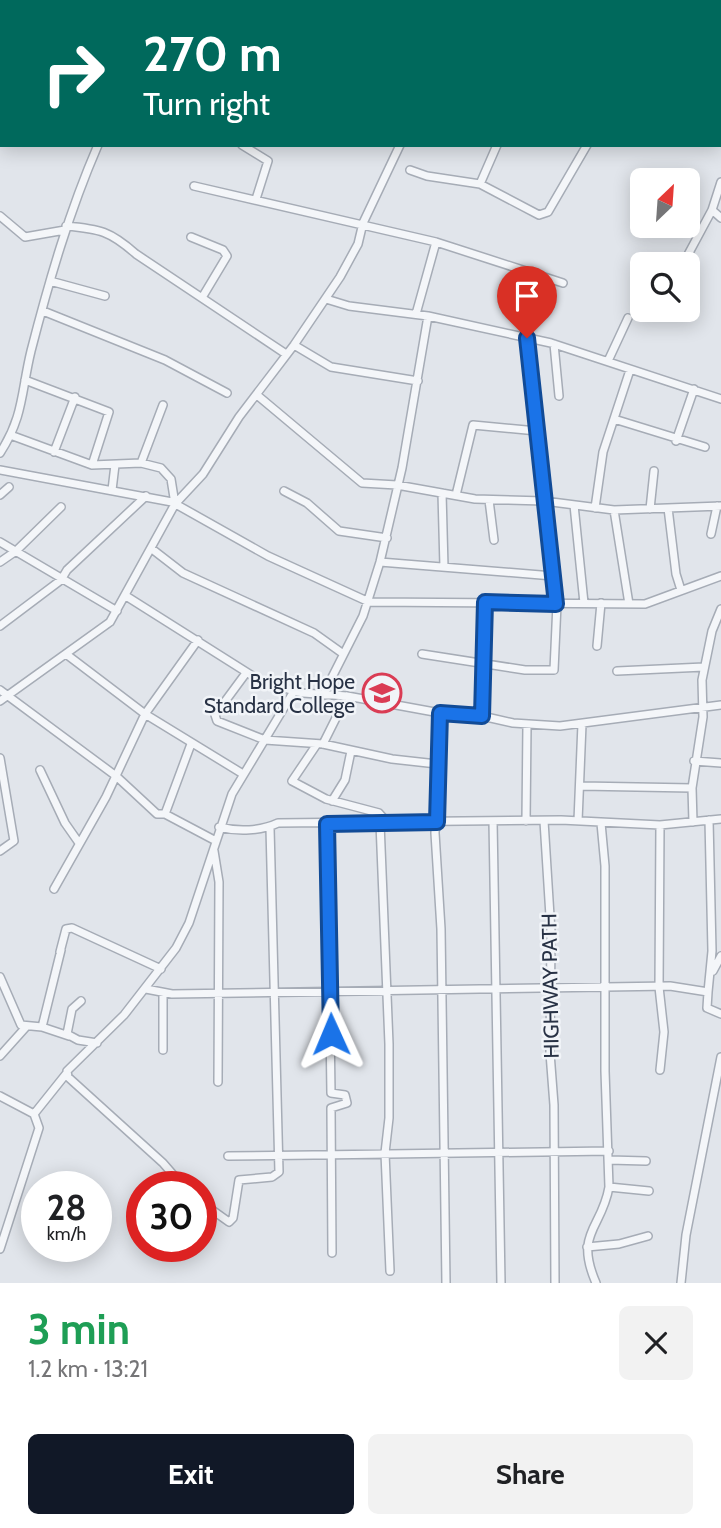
<!DOCTYPE html>
<html lang="en">
<head>
<meta charset="utf-8">
<style>
	body { margin:0; font-family:Cabin,sans-serif; background:#f2f2f2; color:#202124; height:100vh; display:flex; flex-direction:column; font-size:26px; white-space:nowrap }
	* { box-sizing:border-box; margin:0 }
	p { font-size:23px; color:#757577 }
	.icon { flex:none; width:38px; height:38px; fill:none; stroke:currentColor; stroke-width:2; stroke-linecap:round; stroke-linejoin:round }
	.map { position:relative; height:1283px; overflow:hidden }
	.details { display:flex; flex-direction:column; background:#fff; flex:1 }
	.details>* { flex:none }
	.guide { position:absolute; left:0px; top:0px; width:721px; height:147px; box-shadow:0 4px 18px #0003; background:#00695c; color:#fff; overflow:hidden }
	.needle { width:46px; rotate:25deg }
	.buttons { position:absolute; left:630px; top:168px; display:grid; gap:14px }
	.buttons a { display:grid; place-items:center; width:70px; height:70px; border-radius:10px; background:#fff; box-shadow:0 4px 18px #0003; font-size:35px }
	.speed { position:absolute; left:21px; top:1171px; display:flex; gap:14px; font-size:35px; font-weight:700; text-align:center }
	.speed>* { display:grid; place-content:center; width:91px; height:91px; border-radius:50%; background:#fff; box-shadow:0 4px 18px #0003; line-height:1 }
	.speed small { font-size:18px; font-weight:400 }
	.speed .limit { border:10px solid #d22; background:#fff; color:#111 }
	.pin { position:absolute; display:grid; place-items:center; width:60px; height:60px; color:#fff; margin:-72px -30px; border-radius:50% 50% 50% 0; rotate:-45deg; box-shadow:0 0 7px #0007 }
	.pin .icon { rotate:45deg }
	.me { position:absolute; width:77px; margin:-38px; rotate:359deg; stroke-linejoin:round; filter:drop-shadow(0 0 5px #0008) }
	.turn { display:flex; align-items:center; gap:24px; height:147px; padding:0 28px; font-size:32px }
	.turn .icon { width:91px; height:91px; stroke-width:2.5 }
	.turn b { display:block; font-size:49px; line-height:60px }
	.round { display:grid; place-items:center; flex:none; width:74px; height:74px; border-radius:10px; background:#f2f2f2 }
	.head { display:flex; align-items:center; justify-content:space-between; height:119px; padding:0 28px }
	h1 { font-size:42px; font-weight:800; line-height:52px; color:#1e9e55 }
	.action { display:flex; gap:14px; margin-top:auto; padding:14px 28px }
	.action a { flex:1; height:80px; border-radius:10px; background:#111827; color:#fff; font-size:28px; font-weight:800; line-height:80px; text-align:center }
	.action a+a { background:#f2f2f2; color:#202124 }
	.map>svg:first-child { display:block }
	.lines { fill:none; stroke-linecap:round; stroke-linejoin:round }
	.minor-casing { stroke:#a6acb6; stroke-width:10 }
	.minor { stroke:#f4f6f9; stroke-width:7 }
	.route-casing { stroke:#114b97; stroke-width:18 }
	.route { stroke:#1a73e8; stroke-width:12 }
	.labels { text-anchor:middle; dominant-baseline:central; stroke-width:5; stroke-linejoin:round; paint-order:stroke }
	.poi-label { font-size:21px; fill:#283245; stroke:#f1f4f8; text-anchor:end }
	.street-label { font-size:21px; fill:#283245; stroke:#f1f4f8 }
</style>
</head>
<body>
<div class="map">
<svg width="721" height="1283" viewBox="0 0 721 1283">
	<rect width="100%" height="100%" fill="#e1e5eb"/>
	<g class="lines">
		<defs>
			<path id="minor" d="M608,0l9,2
				M115,2l1,-2
				M195,2l1,-2
				M327,2l1,-2
				M380,2l1,-2
				M472,2l1,-2
				M570,2v-2
				M674,2v-2
				M719,22l2,1
				M242,145l26,16 -12,38
				M410,170l17,6 53,8 59,31 9,-3 39,-67
				M480,184l17,-39
				M194,186l242,56 127,41
				M712,210l9,8
				M0,216l25,21 40,-7
				M66,226c34,3 44,5 70,28l150,100
				M191,237l32,13 4,6 -24,40
				M683,264l29,-54 9,-28
				M50,281l55,15
				M326,299l23,7 79,10 123,27 170,56
				M43,311l122,49 62,33
				M416,314l20,-72
				M554,344l5,52
				M294,345l37,22 87,14
				M608,361l20,-43
				M25,380l84,32 -17,53
				M257,395l105,88 35,2 78,14 69,2 70,9 107,-4
				M614,419l91,28
				M13,436l79,29 49,-2 20,5 10,11 4,25
				M676,441l18,-52
				M54,452l21,-55
				M0,453c24,-37 21,-61 31,-102 18,-70 38,-139 67,-206
				M141,463l22,-58
				M0,470l172,32 96,54 101,46 276,2 76,-28
				M112,490l3,-25
				M284,491l23,12 32,28 48,7
				M442,493l2,74
				M0,495l9,-8
				M456,495l17,-70 64,6
				M489,500l5,40
				M574,505l10,98
				M595,508l8,-56 27,-82
				M668,508l8,66 5,16
				M650,509l4,-38
				M614,510l15,94
				M711,534l6,-28
				M0,542l117,69
				M152,549l31,24 131,60 28,20
				M0,562l16,-11 45,-44
				M380,562l173,14
				M126,596l136,86 41,11 44,3 93,17 42,3 31,7 47,3 161,-21
				M0,626l61,-46 6,-10 79,-74
				M597,646l4,-43
				M66,654l79,60 98,60
				M422,654l103,16h29l3,-66 -30,-266
				M617,671l87,-4
				M246,673l-31,42 2,6 48,19 58,4 69,15 45,5
				M0,690l116,86 41,38h8l51,27
				M323,695l40,-79 17,-54 22,-94 26,-152
				M0,701l110,-79 65,-118 28,-30 36,-57 55,-72 46,-68 18,-33 5,-21 37,-78
				M440,713l-5,120 6,96 5,354
				M482,716l4,-114
				M317,744l-25,37 34,18 53,14 9,10
				M323,744l24,-48
				M0,758l14,83 -14,10
				M694,761l27,2
				M40,770l25,53 14,20
				M581,786l111,2
				M332,801l13,-21 6,-29
				M165,814l26,-70
				M493,821l8,462
				M526,821l1,-96
				M544,821l7,111 -1,121 4,52 1,178
				M578,821l4,-97
				M693,822l-1,-34 11,-71 -1,-37 10,-49 9,-22
				M380,823l9,221v74l-4,35 5,118
				M327,824l4,269 14,2 2,8 -16,5 1,145
				M219,827c19,5 42,4 59,-4l283,-3 99,5 61,-6
				M214,851l5,31 -1,200
				M54,889l52,-92 39,-83 53,-74
				M60,952l6,-23 6,-1 89,41
				M713,971l8,-15
				M0,977l21,48 21,2 27,9
				M146,989l26,5 498,-8 38,6 -1,16 14,6
				M708,992l4,-41 -3,-131
				M163,993v57
				M81,1001l-9,8 -5,25 11,6 19,3
				M42,1027l19,-77
				M0,1056l26,-29
				M660,1070l4,-38 -5,-45 1,-162
				M0,1096l34,18
				M228,1156c127,-1 253,-4 381,-5
				M609,1160l37,1
				M183,1186l-20,-23 -95,-86 -1,-6 57,-56 52,-67 13,-25 43,-129 62,-103
				M609,1187l40,4
				M201,1202l28,20 4,-4 6,-38 33,-3 7,-5 -9,-344
				M587,1247l32,-3 29,-8
				M0,1249l39,-121 -5,-14 32,-40
				M596,1283c-22,-51 6,-54 13,-96l-4,-116v-205l-4,-43
				M681,1283l5,-48 35,-178"/>
		</defs>
		<!-- minor casing -->
		<use href="#minor" class="minor-casing"/>
		<!-- minor -->
		<use href="#minor" class="minor"/>
	</g>
	<g class="lines">
		<defs>
			<path id="route" d="M331,1034l-4,-210 110,-2 3,-109 42,3 3,-114 71,2 -29,-266"/>
		</defs>
		<!-- route casing -->
		<use href="#route" class="route-casing"/>
		<!-- route -->
		<use href="#route" class="route"/>
	</g>
	<!-- icons -->
	<defs>
		<symbol id="school-ring" viewBox="-11 -11 22 22"><circle r="9.5" fill="#f1f4f8" stroke="#da3c54" stroke-width="1.5"/><path d="M0-5L7-2L0 1L-7-2ZM-4 1L0 2.5L4 1V4Q0 6-4 4Z" fill="#da3c54"/></symbol>
	</defs>
	<g fill-rule="evenodd">
		<use href="#school-ring" x="360" y="671" width="44" height="44"/>
	</g>
	<g class="labels">
		<!-- poi labels -->
		<g class="poi-label">
			<text x="355" y="681">Bright Hope<tspan x="355" dy="24">Standard College</tspan></text>
		</g>
		<!-- street labels -->
		<g class="street-label">
			<text transform="translate(550 986) rotate(-91)">HIGHWAY PATH</text>
		</g>
	</g>
</svg>
<div class="buttons">
<a><svg class="needle" viewBox="-14 -14 28 28"><path d="M0-13l5 13h-10z" fill="#e53935"/><path d="M0 13l5-13h-10z" fill="#757577"/></svg></a>
<a><svg class="icon" aria-label="search" viewBox="0 0 24 24"><circle cx="10" cy="10" r="6"/><path d="M15 15l6 6"/></svg></a>
</div>
<div class="speed"><div>28<small>km/h</small></div><div class="limit">30</div></div>
<div class="pin" style="left:527px;top:338px;background:#d93025"><svg class="icon" aria-label="arrive" viewBox="0 0 24 24"><path d="M6 21V4h12l-3 4 3 4H6"/></svg></div>
<svg class="me" style="left:331px;top:1034px" viewBox="-20 -20 40 40"><path d="M0-17L14 15 0 8-14 15z" fill="#1a73e8" stroke="#fff" stroke-width="4"/></svg>
<div class="guide">
<div class="turn"><svg class="icon" aria-label="right" viewBox="0 0 24 24"><path d="M7 20v-9h11M14 6l5 5-5 5"/></svg><div><b>270 m</b>Turn right</div></div>
</div>
</div>
<section class="details">
<div class="head"><div><h1>3 min</h1><p>1.2 km · 13:21</p></div><a class="round"><svg class="icon" aria-label="close" viewBox="0 0 24 24"><path d="M6 6l12 12M18 6L6 18"/></svg></a></div>
<div class="action"><a>Exit</a><a>Share</a></div>
</section>
</body>
</html>
